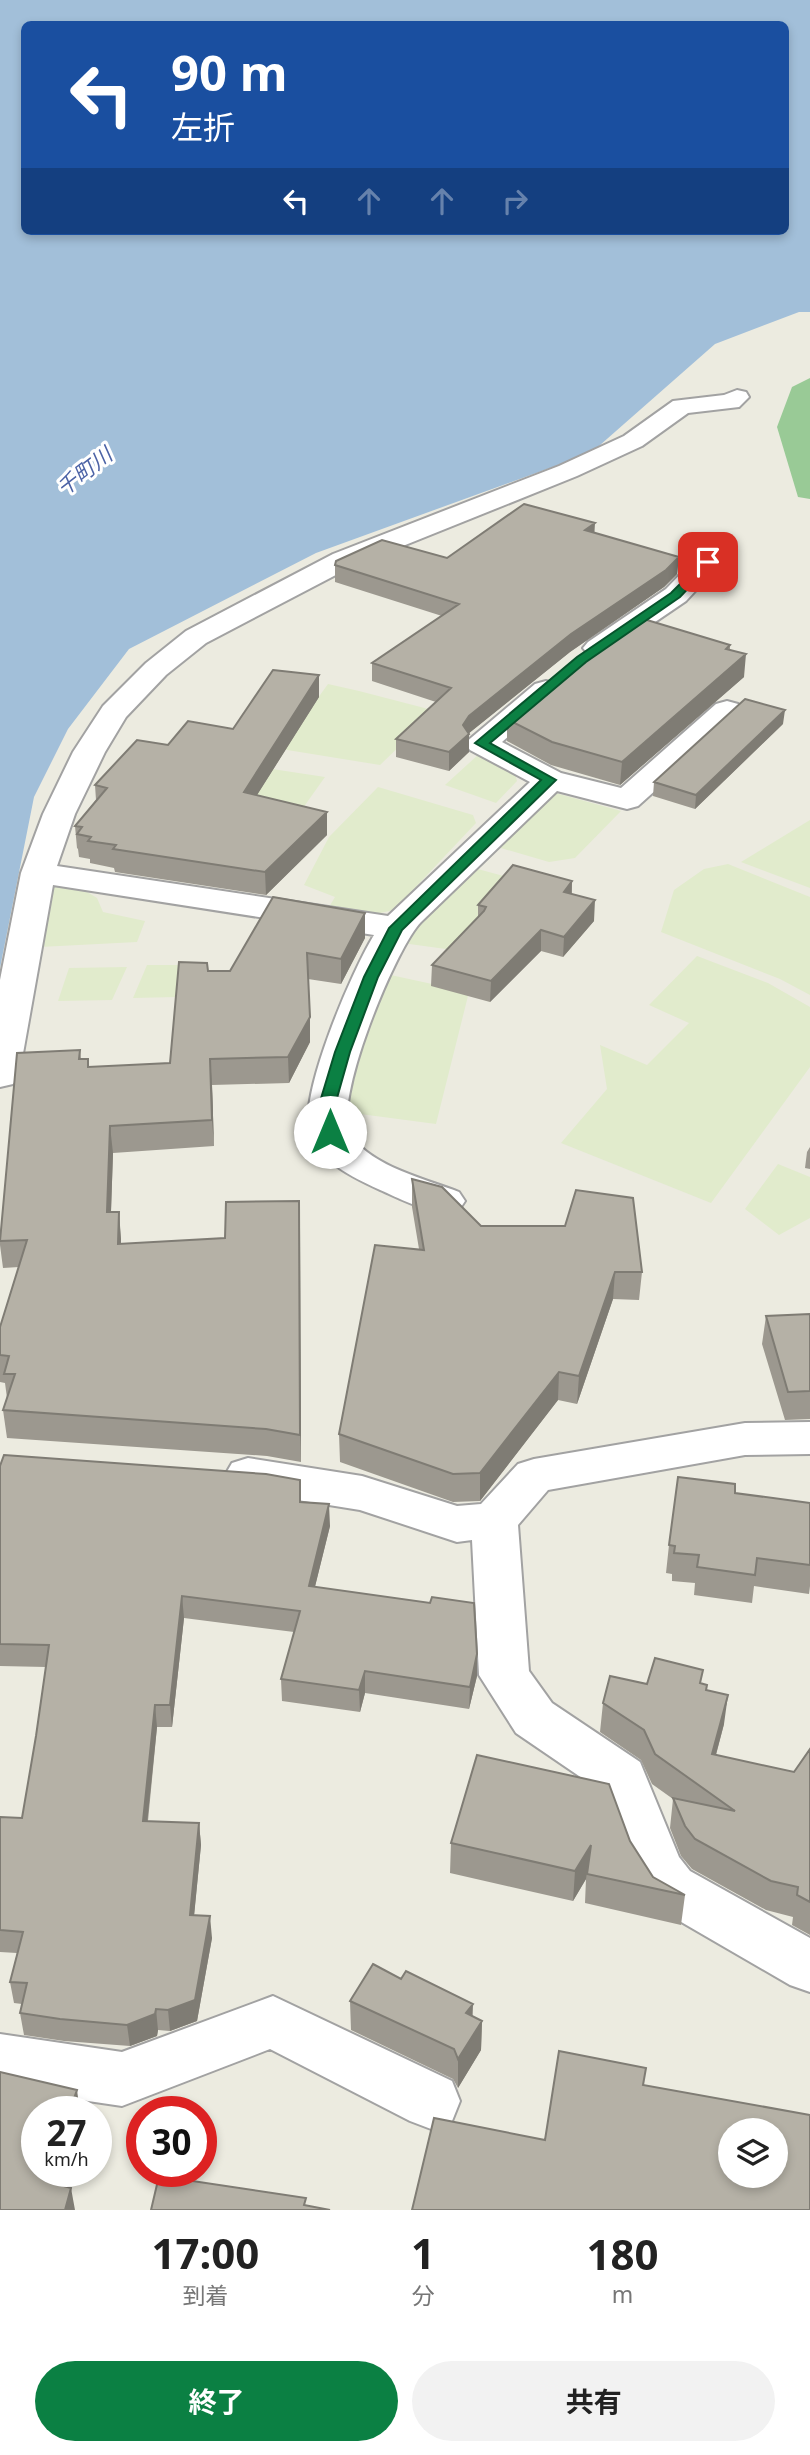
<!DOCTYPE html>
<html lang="ja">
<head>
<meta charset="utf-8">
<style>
	body { margin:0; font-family:"Noto Sans","Noto Sans JP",sans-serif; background:#f2f2f2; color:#222; height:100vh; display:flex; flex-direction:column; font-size:26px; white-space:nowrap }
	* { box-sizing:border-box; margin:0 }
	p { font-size:23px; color:#767676 }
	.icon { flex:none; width:38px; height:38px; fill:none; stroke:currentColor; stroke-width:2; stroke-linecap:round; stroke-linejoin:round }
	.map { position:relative; height:2210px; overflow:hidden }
	.panel { display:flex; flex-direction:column; background:#fff; flex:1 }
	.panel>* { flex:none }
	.banner { position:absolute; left:21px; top:21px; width:768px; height:214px; border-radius:10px; box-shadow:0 4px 10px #0003; background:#1a4fa0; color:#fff; overflow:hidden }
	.fabs { position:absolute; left:718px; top:2118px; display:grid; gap:14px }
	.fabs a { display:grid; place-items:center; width:70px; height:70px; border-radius:50%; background:#fff; box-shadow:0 4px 10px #0003; font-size:35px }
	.speed { position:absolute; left:21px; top:2096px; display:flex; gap:14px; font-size:35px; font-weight:700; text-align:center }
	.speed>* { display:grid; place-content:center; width:91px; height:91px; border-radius:50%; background:#fff; box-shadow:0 4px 10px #0003; line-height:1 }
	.speed small { font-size:18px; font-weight:400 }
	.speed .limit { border:10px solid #d22; background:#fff; color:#111 }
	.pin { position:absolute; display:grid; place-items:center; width:60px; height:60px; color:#fff; margin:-30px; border-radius:14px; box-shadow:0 4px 10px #0006 }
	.me { position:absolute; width:77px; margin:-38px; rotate:0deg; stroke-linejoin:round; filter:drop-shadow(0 0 5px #0008) }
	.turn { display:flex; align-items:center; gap:24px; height:147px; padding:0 35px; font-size:32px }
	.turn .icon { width:91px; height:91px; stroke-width:2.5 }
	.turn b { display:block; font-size:49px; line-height:60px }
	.lanes { display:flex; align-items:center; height:66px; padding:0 35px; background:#0003; justify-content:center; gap:35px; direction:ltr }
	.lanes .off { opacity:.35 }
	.eta { display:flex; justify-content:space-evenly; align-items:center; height:119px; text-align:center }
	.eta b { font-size:42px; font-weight:700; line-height:49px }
	.action { display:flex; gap:14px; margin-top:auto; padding:14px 35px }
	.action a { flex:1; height:80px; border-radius:42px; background:#0b8043; color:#fff; font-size:28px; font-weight:700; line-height:80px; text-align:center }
	.action a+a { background:#f2f2f2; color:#222 }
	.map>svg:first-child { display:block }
	.farmland { fill:#e1ebcc }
	.forest { fill:#99ca96 }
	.water { fill:#a2bfd9; fill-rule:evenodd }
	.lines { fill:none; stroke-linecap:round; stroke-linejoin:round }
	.street-casing { stroke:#a2a2a2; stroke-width:4 }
	.street { fill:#fff; fill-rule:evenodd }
	.wall { fill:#9c988f }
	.shaded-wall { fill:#7f7c74 }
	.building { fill:#b5b1a6; stroke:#7f7c74; stroke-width:2; fill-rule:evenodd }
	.route { fill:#0b8043; stroke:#07532c; stroke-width:2 }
	.labels { text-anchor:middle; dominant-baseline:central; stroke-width:6; stroke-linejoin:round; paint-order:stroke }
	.far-water-label { font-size:21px; font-style:italic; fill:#4c63a6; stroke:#fff }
</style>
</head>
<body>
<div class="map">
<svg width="810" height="2210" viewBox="0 0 810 2210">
	<rect width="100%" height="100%" fill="#ecebe0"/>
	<!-- farmland -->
	<path class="farmland" d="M328,684l31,7 77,20 -56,54 -99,-16z
		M479,754l36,20 2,7 -21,22 -51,-18z
		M239,764l86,13 -32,45 -88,-15z
		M378,787l95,28 3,8 -82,87 -23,5 -42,-8 6,-10 -31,-12 25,-48z
		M552,792l69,19 -46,47 -26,4 -55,-16z
		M810,820v68l-69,-26z
		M728,864l82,33v98l-30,-16 -119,-47 13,-42 30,-21z
		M474,868l86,23 -49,67 -109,-15z
		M50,881l24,3 23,14 6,14 42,9 -8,21 -97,5 13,-52z
		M697,956l71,27 42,24v60l-99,136 -150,-60 46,-54 -7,-44 47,20 42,-42 -40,-18z
		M147,965h31l-1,32 -44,1z
		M127,967l-15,33 -54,1 11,-33z
		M386,974l83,18 -33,132 -91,-12 15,-72z
		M778,1164l32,13v41l-31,17 -34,-26z"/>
	<!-- forest -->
	<path class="forest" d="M810,378v121l-12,-2 -21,-70 15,-40z"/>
	<!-- water -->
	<path class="water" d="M0,0h810v312h-11l-84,32 -124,109 -275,100 -187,96 -61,80 -34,68 -34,171zM24,24h762v207h-762z"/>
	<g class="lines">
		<defs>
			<path id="street" d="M737,390l9,2 3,5 -10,10 -51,6 -46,33 -65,30 -224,90 -147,77 -40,32 -40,42 -21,35 -30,62 -18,52 331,50 142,-134 -60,-32 -5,-7 70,-59 11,-3 11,3 4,6 -59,52 59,31 60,15 95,-84 11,-3 11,3 4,6 -4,6 -100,90 -11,3 -70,-18 -136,131c-25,25 -91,184 -70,214 22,31 75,43 108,56l6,9 -6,9c-26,7 -56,-10 -81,-21 -26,-12 -58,-27 -68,-57 -12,-37 43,-163 64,-197l-321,-50 -34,191 -6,8 -13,3v-107l21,-107 22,-59 30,-62 30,-46 43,-43 40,-32 147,-77 226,-88 65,-30 49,-35 51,-6z
				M708,554l10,2 4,6 -36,39 -78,53 -10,3 -10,-3 -5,-6 5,-6 78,-53 32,-33z
				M810,1422v32l-65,1 -197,35 -30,35 11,146 23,32 88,59 39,95 11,14 120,67v54l-20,-7 -138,-80 -22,-35 -29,-79 -85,-58 -37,-58 -7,-135 -15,2 -97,-32 -112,-18 -16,-5 -7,-12 7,-12 16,-5 114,18 95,30 24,-2 37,-40 16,-5 211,-36z
				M273,1996l179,85 8,20 -8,20 -21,8 -21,-8 -140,-72 -148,57 -122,-18v-54l122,18z"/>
		</defs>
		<!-- street casing -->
		<use href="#street" class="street-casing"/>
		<!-- street -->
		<use href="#street" class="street"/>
	</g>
	<!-- wall -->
	<path class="wall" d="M594,533l85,24 -2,17 -13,13 -94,65 -101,81v19l-20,19 -53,-14v-18l40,-37 -64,-21v-18l70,-47 -107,-34v-17l112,-7z
		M730,645v5l14,27 -124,108 -69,-20 -44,-24v-22z
		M319,675v22l-62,98 70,17v23l-61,60 -151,-23 -1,-4 -24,-5v-4l-11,-2 -1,-8 -1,-1 -2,-22 21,-26 -1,-15 73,-40 65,-16z
		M783,724l-88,85 -42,-13 1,-14z
		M572,881v13l22,27 -31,36 -22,-6 -51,51 -59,-16 1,-21 46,-48v-12z
		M365,913v25l-24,46 -33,-5 2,63 -21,41 -77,2 2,61 -101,7 -2,59h8l2,32 104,-6 74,-37 2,261 -34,-6 -260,-18 -4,-28 4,-12 -2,-15 -5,-1v-55l19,-60 -16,1 -3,-23v-9l80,-186 1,9 8,8 81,-4 38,-92h22z
		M810,1147v22l-5,-1 2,-16z
		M412,1179l69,47h84l77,46 -3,28 -26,-1 -36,105 -19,-4 -78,101 -27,1 -113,-40 -1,-28 80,-185 -7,-42z
		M810,1314v105l-25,1 -23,-76 4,-28z
		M0,1466l300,14 1,22 29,24 -15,60 162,68v22l-8,33 -104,-16 -5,19 -78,-11 -1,-22 13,-47 -110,-14 -12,109h-15l-9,94 51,2 2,22 -7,70 18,23 -15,83 -27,10 -12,-1 -1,6 -27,10 -66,-5 -40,-6 -4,-22 2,-9 -8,-1 -4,-21 7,-29 -17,-1v-135l22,1 14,-82 10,-69 -46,-1z
		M735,1493l75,10v83l-1,8 -55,-8 -2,17 -58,-8 1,-12 -23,-2v-7l-6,-1 3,-28z
		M647,1684h55l5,6 17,34 -8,31 78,17 16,-23v186l-18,-10 1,-8 -27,-7 -74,-41 -11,-13 -11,-28 3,-29 -21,-15 -11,-24 -41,-28 3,-29z
		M630,1841l23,36 32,18 -4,30 -96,-22 1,-24 -13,22 -123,-28 1,-30z
		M350,2001l122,15 10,5 -1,29 -23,38 -5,-9 -102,-49z"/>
	<!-- shaded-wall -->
	<path class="shaded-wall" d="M595,523l-1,17 -9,-10z
		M679,557l-2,17 -13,13 -94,65 -102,82h1v18l-20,19v-19l14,-27 6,-9 102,-82z
		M746,654l-2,23 -124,108 2,-23z
		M319,675v22l-74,117 -1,-22z
		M785,710l-2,14 -88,85 1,-14z
		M327,812v23l-61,60 -1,-23z
		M572,881l-1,20 -7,-9z
		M595,900l-1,21 -31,36 1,-20z
		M365,913v25l-24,46v-25z
		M541,930v21l-51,51 1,-21z
		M310,1017v25l-21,41 -1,-26z
		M210,1059l2,26 2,61 -2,-26z
		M110,1126l3,27 -3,86 -3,-27z
		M299,1201l1,26 1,235 -1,-27z
		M119,1212l2,27 -1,32 -2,-27z
		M615,1272l-2,27 -36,105 2,-28z
		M559,1372l-1,28 -78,101v-28z
		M329,1504l1,22 -20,81 -1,-21z
		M182,1596l2,22 -12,109 -2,-22z
		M477,1654v22l-8,33 1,-22z
		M365,1671v22l-5,19 -1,-22z
		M728,1695l-4,29 -16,60 4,-30z
		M155,1705l2,22 -12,116 -2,-22z
		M199,1823l2,22 -9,92 -2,-22z
		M591,1845l-5,34 -13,22 2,-30z
		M210,1916l2,22 -15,83 -27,10 -2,-21z
		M473,2004l-1,29 -6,-20z
		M156,2009l2,21 -1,6 -27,10 -3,-21z
		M482,2021l-1,29 -23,38v-29z
		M77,2090l3,22h-11z
		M49,2172h15l-13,37 -5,-28z
		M71,2188l4,22h-10z"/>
	<!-- building -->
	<path class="building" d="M524,504l71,19 -10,7 94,27 -13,13 -95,64 -102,82 -6,9 6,9 -20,18 -53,-13 55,-51 -79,-25 87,-59 -124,-39 1,-4 46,-21 65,18z
		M637,617l93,28 -4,4 20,5 -124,108 -70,-20 -45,-23 88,-73z
		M273,670l46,5 -75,117 83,20 -62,60 -152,-23 3,-4 -28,-4 3,-4 -14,-3 5,-7 -7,-1 32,-38 -12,-3 42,-45 31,5 20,-24 45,8z
		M745,699l40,11 -89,85 -42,-13z
		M513,865l59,16 -8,11 31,8 -31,37 -23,-7 -50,51 -59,-16 52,-54 2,-4 -8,-2z
		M273,897l92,16 -24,46 -34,-6 3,64 -22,40 -78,2 2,61 -102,6 -3,86h12l-1,32 107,-6 1,-36 73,-1 1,234 -34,-6 -263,-19 12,-36h-11l5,-18 -9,-1v-28l27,-87 -27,1 17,-188 63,-3 -1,9h9v8l82,-4 9,-101 28,1 1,8h22z
		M412,1179l30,8 39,39h84l11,-36 57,8 9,74h-27l-36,104 -20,-4 -79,101 -27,1 -114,-40 36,-189 49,5z
		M810,1314v77l-22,1 -22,-76z
		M4,1455l262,19 34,6v22l29,2 -20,82 121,17 2,-6 42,6 3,51 -7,33 -105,-16 -6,19 -78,-11 19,-68 -118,-15 -12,109h-15l-12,116 56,2 -9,92 20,1 -15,84 -27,10 -12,-1 -1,5 -28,11 -67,-6 -40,-6 7,-30 -17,-1 13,-50 -23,-2v-113l22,1 14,-82 13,-91 -49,-1v-178z
		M678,1477l57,7v9l75,10v62l-53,-7 -2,17 -58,-8 2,-12 -25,-2 1,-7 -6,-1z
		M655,1658l48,12 -3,13 7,2 -1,5 22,5 -16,59 82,18 16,-23v153l-13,-7 1,-8 -27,-6 -76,-42 -10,-13 -12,-28 62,13 -80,-57 -11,-24 -41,-27 7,-27 37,8z
		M477,1755l132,29 21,57 23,36 32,18 -98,-21 4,-29 -16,26 -124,-28z
		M373,1964l28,15 5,-8 67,33 -7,9 16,8 -24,38 -4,-10 -104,-48z
		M559,2051l87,17 -3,17 167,30v95h-398l22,-92 111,22zM730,2130h45v45h-45z
		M0,2072l77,18 -8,22h-32v60h12l-3,9 25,7 -6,22h-65z
		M159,2176l147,22 -2,7 26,5h-179z"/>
	<!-- route -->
	<path class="route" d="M704,560l9,2 -33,35 -94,65 -96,81 66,37 -154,150 -24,47 -28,75 -15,53 3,27 -3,3h-11l-5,-30 16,-53 29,-75 25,-49 152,-148 -66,-37 102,-86 94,-64z"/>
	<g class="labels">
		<!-- far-water labels -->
		<g class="far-water-label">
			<text transform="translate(84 471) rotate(-38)">千町川</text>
		</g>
	</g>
</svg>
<div class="fabs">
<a><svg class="icon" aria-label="layers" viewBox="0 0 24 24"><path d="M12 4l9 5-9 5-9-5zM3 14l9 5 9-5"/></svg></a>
</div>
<div class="speed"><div>27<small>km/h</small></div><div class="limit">30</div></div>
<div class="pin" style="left:708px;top:562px;background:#d93025"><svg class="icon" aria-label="arrive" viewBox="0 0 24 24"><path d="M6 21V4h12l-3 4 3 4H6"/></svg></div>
<svg class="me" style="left:330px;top:1132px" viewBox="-20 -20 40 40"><circle r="19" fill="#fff"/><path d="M0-13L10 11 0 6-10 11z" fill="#0b8043"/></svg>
<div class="banner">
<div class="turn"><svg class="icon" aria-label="left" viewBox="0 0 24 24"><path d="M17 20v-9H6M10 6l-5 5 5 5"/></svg><div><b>90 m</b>左折</div></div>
<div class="lanes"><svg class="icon" aria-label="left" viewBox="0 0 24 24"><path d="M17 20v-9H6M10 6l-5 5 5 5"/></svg><svg class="icon off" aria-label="ahead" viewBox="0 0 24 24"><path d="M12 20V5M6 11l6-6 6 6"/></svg><svg class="icon off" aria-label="ahead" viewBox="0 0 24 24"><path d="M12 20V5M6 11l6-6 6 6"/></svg><svg class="icon off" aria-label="right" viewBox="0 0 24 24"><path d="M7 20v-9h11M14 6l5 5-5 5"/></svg></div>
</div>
</div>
<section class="panel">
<div class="eta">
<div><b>17:00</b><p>到着</p></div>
<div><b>1</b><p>分</p></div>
<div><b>180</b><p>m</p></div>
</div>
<div class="action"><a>終了</a><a>共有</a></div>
</section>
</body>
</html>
